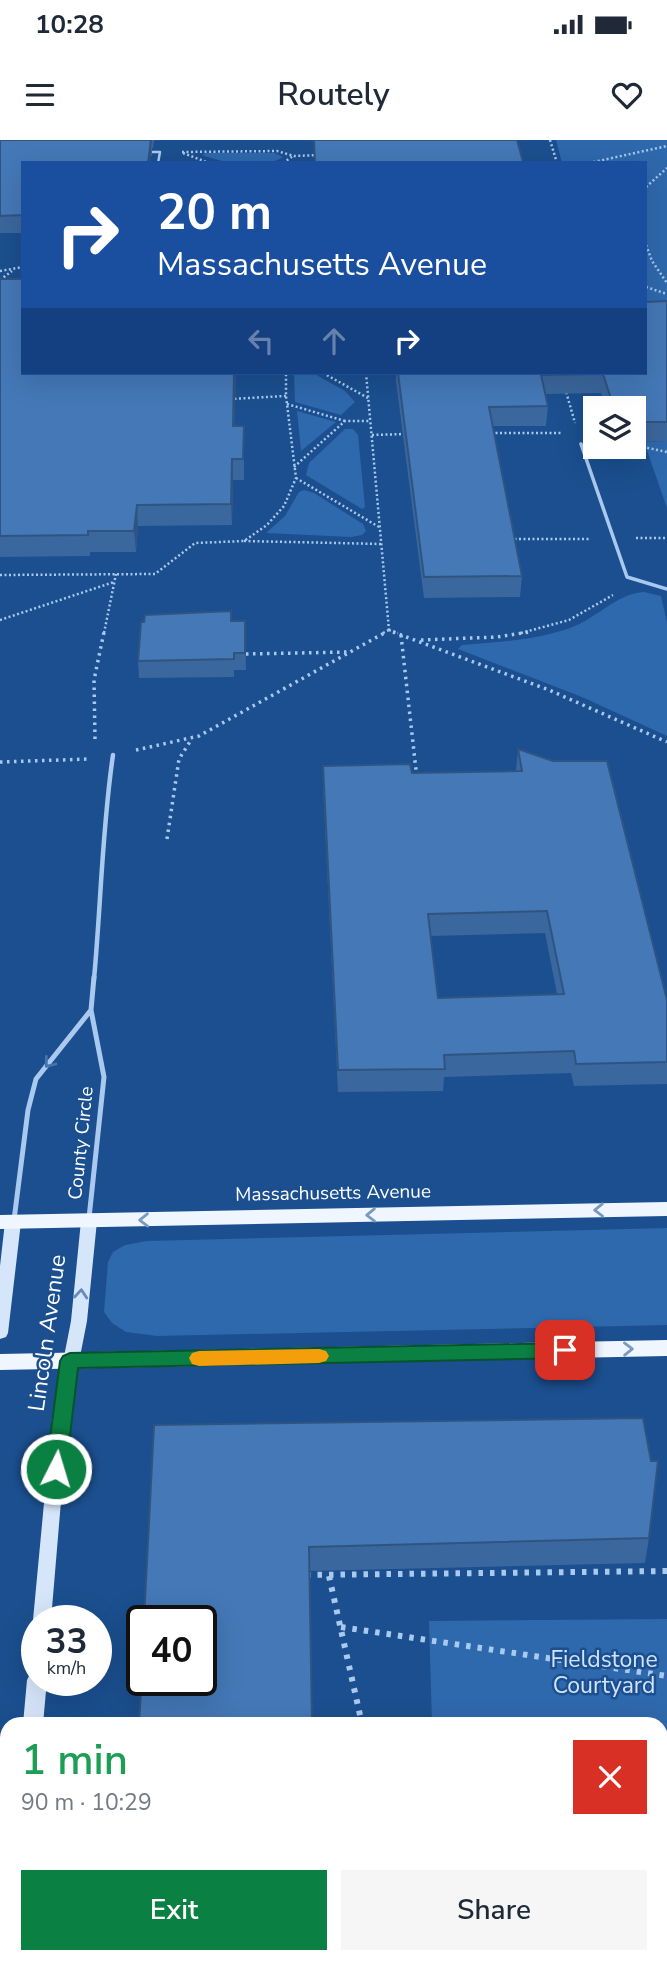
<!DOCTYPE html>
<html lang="en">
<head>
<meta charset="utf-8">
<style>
	body { margin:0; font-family:"Nunito Sans",sans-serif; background:#f6f6f7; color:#1f2937; height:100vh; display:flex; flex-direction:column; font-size:26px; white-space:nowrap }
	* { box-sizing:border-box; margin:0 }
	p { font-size:23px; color:#747a83 }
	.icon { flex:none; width:38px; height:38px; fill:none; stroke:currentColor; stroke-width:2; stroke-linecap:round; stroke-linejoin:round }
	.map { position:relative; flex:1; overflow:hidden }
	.drawer { position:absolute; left:0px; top:1577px; width:668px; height:247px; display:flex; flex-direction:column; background:#fff; border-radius:21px 21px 0 0; box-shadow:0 7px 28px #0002 }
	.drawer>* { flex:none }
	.banner { position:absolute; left:21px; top:21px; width:626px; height:214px; border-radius:0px; box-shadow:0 7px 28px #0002; background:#1a4fa0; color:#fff; overflow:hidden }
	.controls { position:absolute; left:583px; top:256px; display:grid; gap:14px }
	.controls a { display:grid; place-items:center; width:63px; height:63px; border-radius:0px; background:#fff; box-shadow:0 7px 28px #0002; font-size:35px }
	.speed { position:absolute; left:21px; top:1465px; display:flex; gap:14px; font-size:35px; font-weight:700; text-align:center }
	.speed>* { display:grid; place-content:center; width:91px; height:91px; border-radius:50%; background:#fff; box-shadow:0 7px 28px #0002; line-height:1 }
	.speed small { font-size:18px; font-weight:400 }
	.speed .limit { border:4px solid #111; border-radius:10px; background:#fff; color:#111 }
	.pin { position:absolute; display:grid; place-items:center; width:60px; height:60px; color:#fff; margin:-30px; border-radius:14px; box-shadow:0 4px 10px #0006 }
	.me { position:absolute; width:77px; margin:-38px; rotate:5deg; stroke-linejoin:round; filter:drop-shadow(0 0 5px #0008) }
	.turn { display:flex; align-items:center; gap:24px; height:147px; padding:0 21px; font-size:32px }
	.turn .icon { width:91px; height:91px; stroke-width:2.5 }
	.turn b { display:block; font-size:49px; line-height:60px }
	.lanes { display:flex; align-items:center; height:66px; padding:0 21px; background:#0003; justify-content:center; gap:35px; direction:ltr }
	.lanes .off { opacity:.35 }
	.round { display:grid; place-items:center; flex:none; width:74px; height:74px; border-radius:0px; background:#f6f6f7 }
	.headline { display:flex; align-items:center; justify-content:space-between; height:119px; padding:0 21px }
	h1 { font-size:42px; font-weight:600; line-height:52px; color:#1e9e55 }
	.cta { display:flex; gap:14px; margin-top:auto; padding:14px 21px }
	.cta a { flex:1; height:80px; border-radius:0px; background:#0b8043; color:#fff; font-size:28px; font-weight:600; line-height:80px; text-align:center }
	.cta a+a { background:#f6f6f7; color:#1f2937 }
	.status { display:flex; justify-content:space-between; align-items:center; height:49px; padding:0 35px; background:#fff; direction:ltr }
	.status svg { height:19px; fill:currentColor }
	header { display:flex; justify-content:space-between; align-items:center; height:91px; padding:0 21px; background:#fff; font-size:32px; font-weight:600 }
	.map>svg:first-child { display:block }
	.green { fill:#2e69ad }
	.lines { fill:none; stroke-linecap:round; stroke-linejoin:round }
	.path-far2 { stroke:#a9c9ee; stroke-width:2.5; stroke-dasharray:2 2.5; stroke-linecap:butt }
	.path-far1 { stroke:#a9c9ee; stroke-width:3.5; stroke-dasharray:2.5 4.5; stroke-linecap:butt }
	.path { stroke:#a9c9ee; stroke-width:6; stroke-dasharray:4.5 7; stroke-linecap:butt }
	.lane-far3 { stroke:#a9c9ee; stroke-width:2.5 }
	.lane-far2 { stroke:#a9c9ee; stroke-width:3.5 }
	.lane-far1 { stroke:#a9c9ee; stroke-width:4.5 }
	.lane { stroke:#a9c9ee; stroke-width:5 }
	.secondary { fill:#d6e6fa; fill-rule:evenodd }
	.primary { fill:#f0f6ff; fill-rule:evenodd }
	.wall { fill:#3a679d; fill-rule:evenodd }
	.shaded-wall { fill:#305480 }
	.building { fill:#4478b7; stroke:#305480; stroke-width:2; fill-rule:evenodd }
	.oneway { stroke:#4674ac }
	.oneway2 { stroke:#7b9ac1 }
	.oneway3 { stroke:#668bba }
	.route { fill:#0b8043; stroke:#07532c; stroke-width:2 }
	.slow { fill:#f59e0b }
	.labels { text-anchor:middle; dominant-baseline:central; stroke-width:5; stroke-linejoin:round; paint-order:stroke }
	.street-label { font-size:19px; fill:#fff; stroke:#1b4f8f }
	.near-street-label { font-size:23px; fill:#fff; stroke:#1b4f8f }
	.near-park-label { font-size:23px; fill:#cfe3fa; stroke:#1b4f8f }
</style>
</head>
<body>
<div class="status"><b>10:28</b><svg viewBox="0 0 49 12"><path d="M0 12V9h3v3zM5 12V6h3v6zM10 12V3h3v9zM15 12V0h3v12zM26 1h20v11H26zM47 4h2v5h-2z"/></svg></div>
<header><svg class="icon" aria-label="menu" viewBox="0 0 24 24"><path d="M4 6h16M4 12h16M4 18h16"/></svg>Routely<svg class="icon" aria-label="heart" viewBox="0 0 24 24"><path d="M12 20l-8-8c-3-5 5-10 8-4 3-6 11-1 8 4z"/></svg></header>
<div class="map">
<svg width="667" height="1822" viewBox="0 0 667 1822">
	<rect width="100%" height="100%" fill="#1b4f8f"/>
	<!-- green -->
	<path class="green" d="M556,0h111v173h-21v-150h-84z
		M206,13h68l9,4c-20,13 -60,6 -81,-2z
		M294,233h19l32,18 10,11 -14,13 -46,-13z
		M297,271l39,11 -35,29z
		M345,289h8l5,6 7,72 -3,2 -56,-34 3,-12z
		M667,301v67l-23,-66z
		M304,350l10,3 49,31 3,7 -4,4 -11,2 -85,-4 19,-17 14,-24z
		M644,452l17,4 6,26v114l-85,-39 -124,-48 4,-4c36,-3 74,-5 108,-17 26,-9 47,-35 74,-36z
		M667,1088v97l-510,11 -31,-4 -14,-9 -8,-11 4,-50 5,-10 12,-7 22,-4z
		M667,1479v343h-223l-1,-5 219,-1v-232h-230l-3,-103z"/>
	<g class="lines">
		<!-- path-far2 -->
		<path class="path-far2" d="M550,0l7,23
			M182,12l95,-1 17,5 25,-1
			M183,13l26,10
			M283,23l10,-7
			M589,23l78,-17
			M646,47l21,-19
			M646,105l6,16 15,22
			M0,131l23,-4
			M0,140l12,-9
			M646,147l21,7
			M323,233l45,25
			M366,233l23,257
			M565,248l10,35
			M230,259l56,-3
			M287,264l58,17
			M491,293h72
			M372,295l33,-1
			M634,305l33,7
			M294,327l51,-46h25
			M296,338l83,49
			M636,398h31
			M510,399h79
			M244,401l138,3
			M0,435l155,-1 40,-31 49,-2 23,-16 17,-19 12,-28 -10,-82v-23
			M0,480l114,-38
			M389,490l9,3
			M104,493l12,-59
			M383,493l6,-3
			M521,493l48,-13 44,-25"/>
		<!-- path-far1 -->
		<path class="path-far1" d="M393,492l156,58 118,52
			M401,495l16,144
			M421,500l76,-3 32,-5
			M246,514l102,-2
			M95,599l-1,-59 10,-48
			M136,610l63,-14 187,-104
			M0,622l90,-3
			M167,699l12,-80 12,-19"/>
		<!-- path -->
		<path class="path" d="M306,1435l361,-4
			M329,1436l33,148
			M341,1487l326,49
			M667,1719v80"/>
		<!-- lane-far3 -->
		<path class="lane-far3" d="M148,12h12l-2,11"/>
		<!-- lane-far2 -->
		<path class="lane-far2" d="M581,304l46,133 40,12"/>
		<!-- lane-far1 -->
		<path class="lane-far1" d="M94,839c7,-75 8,-150 19,-224"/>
		<!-- lane -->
		<path class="lane" d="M89,1078l15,-141 -13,-67 3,-33
			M14,1080l14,-110 8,-31 55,-69"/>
		<!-- secondary -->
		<path class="secondary" d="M89,1075l5,2 3,4 -10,100 -19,97 -17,202h-14v6l-4,-6 19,-202 19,-97 10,-100 3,-4z
			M13,1076l5,2 3,4 -13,111 -2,4 -6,2v-73l5,-44 3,-4z
			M37,1531v9h10l-4,44h-20l4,-44 3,-6z
			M7,1807v9h15l-1,6h-21l3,-14z"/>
		<!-- primary -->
		<path class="primary" d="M667,1062v14l-667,13v-14z
			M667,1200v16l-667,14v-16z"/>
	</g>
	<!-- wall -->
	<path class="wall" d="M0,0h154l-1,8h-1v8l-129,7v70h-23z
		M0,139l23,94h213l-2,53 10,20v34h-11l-1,45 -94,1 -2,26h-46v4l-90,1z
		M667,161v140l-33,1v-34h-28l-5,-15 -56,1 3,12 -2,20h-53l29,150 -2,21 -96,1 -28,-217v-8h250z
		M232,481h13l1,49h-12v7l-95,1 -1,-17z
		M518,609l149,251v84l-93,2 -3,-13 -127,4 -1,14 -105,1 -15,-305v-21l89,7 104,-2zM545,793l12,61 -119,4 -8,-62z
		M154,1285l495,113 -4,25 -335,8z"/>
	<!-- shaded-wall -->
	<path class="shaded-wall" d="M151,0v23h-3z
		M234,233h2l-2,73 -1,-20z
		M232,319l1,21 -1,45 -1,-21z
		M137,365l1,21 -2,26 -2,-21z"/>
	<!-- building -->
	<path class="building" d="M0,0h151l-3,23h-125v52l-23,1z
		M314,0h203l6,22 -208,1z
		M0,139h23v94h211l-1,53h11l-1,33h-11l-1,45 -94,1 -3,26h-46v4l-88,1z
		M667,161v121h-33v-14h-20l-11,-34 -62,1 7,31 -59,1 33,169 -98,1 -26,-204h248v-71z
		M231,471v10h14v32h-11v6l-96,2 3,-39h3l1,-7z
		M518,609l35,12h54l60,239v62l-91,2 -2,-13 -130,4 1,14 -107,1 -15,-304 87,-2 2,9 110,-2zM547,771l17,83 -126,4 -10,-84z
		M643,1278l8,43h7l-9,77 -340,9 3,177h-173l3,-49v5h59v-60h-57l10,-195z
		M128,1816h188v6h-189z"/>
	<!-- one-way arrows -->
	<defs><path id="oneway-chevron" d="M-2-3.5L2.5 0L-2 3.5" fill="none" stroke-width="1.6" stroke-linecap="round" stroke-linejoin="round" transform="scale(1.75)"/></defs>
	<use class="oneway" href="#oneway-chevron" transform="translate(49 923) rotate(128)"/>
	<g class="oneway2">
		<use href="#oneway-chevron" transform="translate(599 1070) rotate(179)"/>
		<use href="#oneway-chevron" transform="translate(371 1075) rotate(179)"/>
		<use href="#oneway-chevron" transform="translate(144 1080) rotate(179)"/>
		<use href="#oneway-chevron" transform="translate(628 1209) rotate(-1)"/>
	</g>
	<use class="oneway3" href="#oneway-chevron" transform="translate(81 1154) rotate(-85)"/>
	<!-- route -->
	<path class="route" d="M565,1203l6,2 3,5 -3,6 -6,2 -487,10 -12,101 -3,6 -7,2 -7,-2 -3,-6 14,-108 3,-5 7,-3z"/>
	<!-- slow -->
	<path class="slow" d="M319,1209l7,2 3,5 -3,5 -7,2 -120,3 -7,-2 -3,-6 3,-5 7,-2z"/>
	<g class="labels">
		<!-- street labels -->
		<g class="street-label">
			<text transform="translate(81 1003) rotate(-84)">County Circle</text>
			<text transform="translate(333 1053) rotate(-1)">Massachusetts Avenue</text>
		</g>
		<!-- near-street labels -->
		<g class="near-street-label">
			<text transform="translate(47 1193) rotate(-82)">Lincoln Avenue</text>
		</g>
		<!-- near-park labels -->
		<g class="near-park-label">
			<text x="604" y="1519">Fieldstone<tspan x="604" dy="26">Courtyard</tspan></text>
		</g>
	</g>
</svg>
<div class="controls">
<a><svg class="icon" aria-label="layers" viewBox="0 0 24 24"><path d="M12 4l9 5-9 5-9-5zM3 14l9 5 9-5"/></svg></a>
</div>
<div class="speed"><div>33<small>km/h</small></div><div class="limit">40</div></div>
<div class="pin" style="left:565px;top:1210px;background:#d93025"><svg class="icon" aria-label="arrive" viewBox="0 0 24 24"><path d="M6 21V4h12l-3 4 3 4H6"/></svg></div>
<svg class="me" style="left:56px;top:1329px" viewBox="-20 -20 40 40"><circle r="17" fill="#0b8043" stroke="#fff" stroke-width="3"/><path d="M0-11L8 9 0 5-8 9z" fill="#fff"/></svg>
<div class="banner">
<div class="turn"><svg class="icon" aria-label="right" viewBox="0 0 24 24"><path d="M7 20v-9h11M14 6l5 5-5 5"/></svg><div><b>20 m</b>Massachusetts Avenue</div></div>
<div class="lanes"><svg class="icon off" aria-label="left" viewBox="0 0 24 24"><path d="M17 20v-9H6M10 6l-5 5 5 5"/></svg><svg class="icon off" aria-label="ahead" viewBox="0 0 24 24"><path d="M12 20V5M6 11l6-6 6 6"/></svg><svg class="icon" aria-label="right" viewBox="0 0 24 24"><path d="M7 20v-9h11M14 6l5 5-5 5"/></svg></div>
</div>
<section class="drawer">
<div class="headline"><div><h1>1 min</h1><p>90 m · 10:29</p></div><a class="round" style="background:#d93025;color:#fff"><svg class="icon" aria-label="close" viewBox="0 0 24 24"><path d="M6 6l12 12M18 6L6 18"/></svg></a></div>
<div class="cta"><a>Exit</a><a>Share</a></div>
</section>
</div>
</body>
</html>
